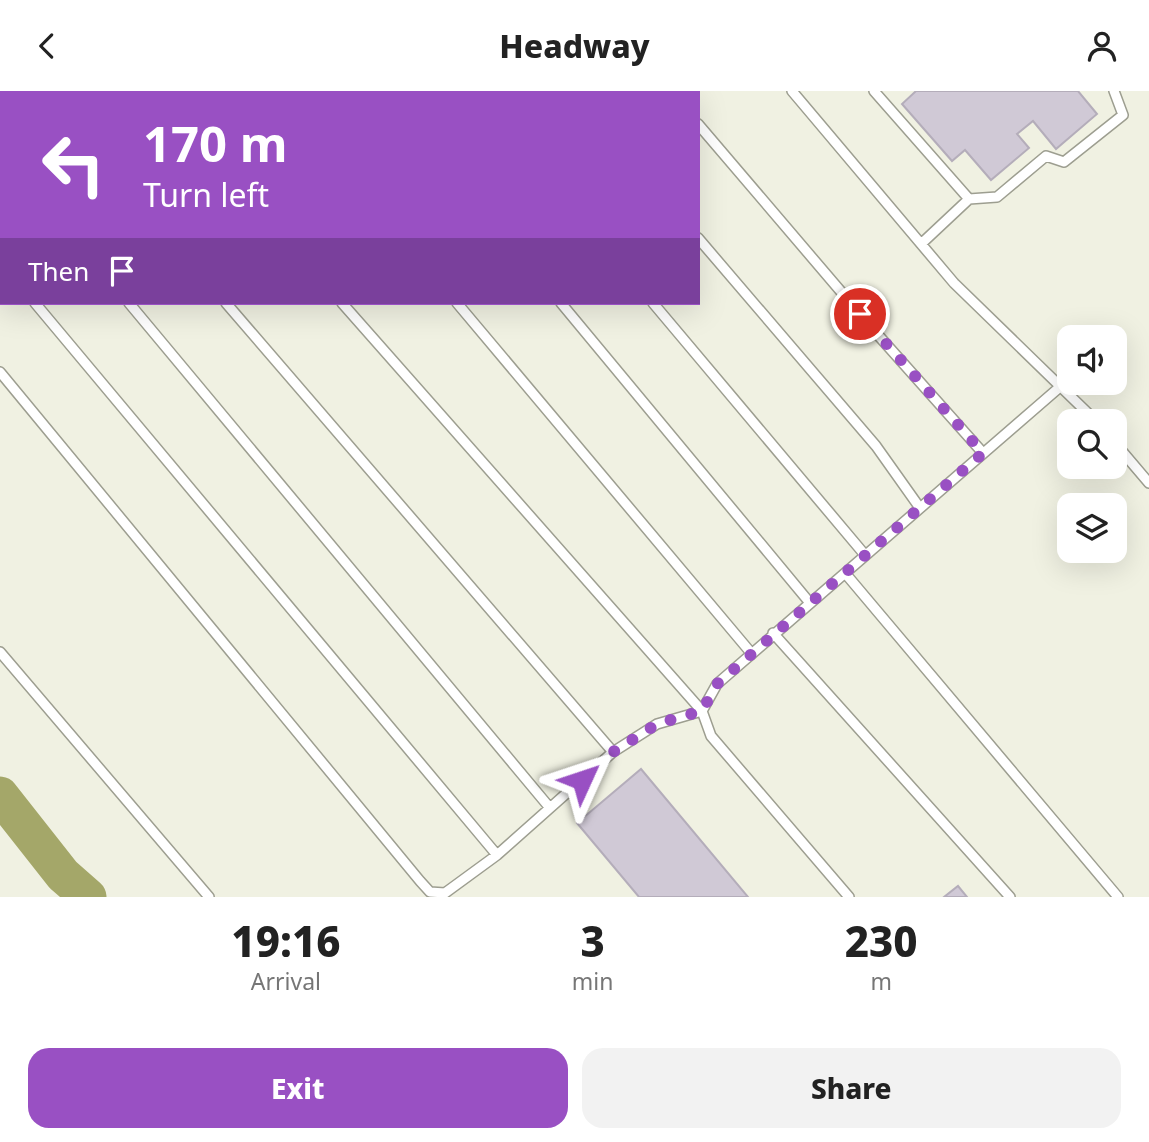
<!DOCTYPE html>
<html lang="en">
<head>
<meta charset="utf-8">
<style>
	body { margin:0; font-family:"Noto Sans",sans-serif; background:#f2f2f2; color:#222; height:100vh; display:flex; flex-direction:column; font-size:26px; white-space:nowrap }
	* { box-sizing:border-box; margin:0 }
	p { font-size:23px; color:#767676 }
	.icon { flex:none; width:38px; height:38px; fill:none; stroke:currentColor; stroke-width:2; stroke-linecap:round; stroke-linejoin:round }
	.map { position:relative; height:806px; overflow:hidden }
	.panel { display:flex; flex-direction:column; background:#fff; flex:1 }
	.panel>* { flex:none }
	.top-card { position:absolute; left:0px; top:0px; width:700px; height:214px; box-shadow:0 7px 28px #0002; background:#9950c3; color:#fff; overflow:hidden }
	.tools { position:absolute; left:1057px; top:234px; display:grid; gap:14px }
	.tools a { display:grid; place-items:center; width:70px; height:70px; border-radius:14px; background:#fff; box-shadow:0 7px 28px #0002; font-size:35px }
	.pin { position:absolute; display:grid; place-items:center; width:60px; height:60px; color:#fff; margin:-30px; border:4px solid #fff; border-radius:50%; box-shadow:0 2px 7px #0007 }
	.me { position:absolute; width:77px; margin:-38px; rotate:48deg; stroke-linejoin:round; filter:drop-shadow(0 0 5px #0008) }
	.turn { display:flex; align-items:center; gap:24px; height:147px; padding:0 28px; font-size:32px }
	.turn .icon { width:91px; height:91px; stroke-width:2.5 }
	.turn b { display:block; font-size:49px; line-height:60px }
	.then { display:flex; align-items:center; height:66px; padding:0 28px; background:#0003; gap:14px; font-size:26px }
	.eta { display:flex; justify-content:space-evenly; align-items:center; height:119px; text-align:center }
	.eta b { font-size:42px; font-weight:800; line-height:49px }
	.cta { display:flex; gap:14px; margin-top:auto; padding:14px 28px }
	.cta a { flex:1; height:80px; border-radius:21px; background:#9950c3; color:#fff; font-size:28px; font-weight:800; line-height:80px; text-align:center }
	.cta a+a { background:#f2f2f2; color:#222 }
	header { display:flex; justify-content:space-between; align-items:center; height:91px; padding:0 28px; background:#fff; font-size:32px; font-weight:800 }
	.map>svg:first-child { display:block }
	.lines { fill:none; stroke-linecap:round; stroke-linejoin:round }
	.river { stroke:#a4a769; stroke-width:37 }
	.building { fill:#d0c9d6; stroke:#b4adba; stroke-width:2 }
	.lane-casing { stroke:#9d9e90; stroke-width:12 }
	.lane { stroke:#fff; stroke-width:9 }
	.route { stroke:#9950c3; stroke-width:12; stroke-dasharray:0 21.6 }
</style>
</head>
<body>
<header><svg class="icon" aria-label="back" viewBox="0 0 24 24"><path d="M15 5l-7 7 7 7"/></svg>Headway<svg class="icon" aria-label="person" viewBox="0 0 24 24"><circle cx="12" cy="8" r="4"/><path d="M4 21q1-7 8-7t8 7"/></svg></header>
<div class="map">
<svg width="1149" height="806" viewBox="0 0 1149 806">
	<rect width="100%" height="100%" fill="#f0f1e2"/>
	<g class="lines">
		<!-- river -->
		<path class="river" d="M0,704l63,80 25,22"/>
	</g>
	<!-- building -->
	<path class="building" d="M1078,0l19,23 -41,35 -23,-28 -16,13 12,14 -38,32 -26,-30 -13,11 -50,-57 14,-13z
		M641,678l107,128h-109l-62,-74z
		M958,795l9,11h-23z"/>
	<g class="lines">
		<defs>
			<path id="lane" d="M40,0l2,2
				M271,0l2,2
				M375,0l1,2
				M475,0l2,2
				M572,0l1,2
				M670,0l1,2
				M792,0l162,192 143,139
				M874,0l95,108
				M159,2l2,-2
				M698,33l180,211 105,118
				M0,86l2,2
				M0,138l2,-2
				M698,147l178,208 44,62
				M921,153l48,-45 28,-2 49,-41 18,6 59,-47 -9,-24
				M0,170l2,2
				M35,212l462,552
				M129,212l421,505
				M226,212l387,449
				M457,212l295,351
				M561,212l249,300
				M653,212l212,252
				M0,281l420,509 10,11 15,1 52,-38 116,-103 44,-28 45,-13 -360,-408
				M1115,352l34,40
				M845,482l273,324
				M773,542l237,264
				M0,561l209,245
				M849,806l-138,-161 -9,-25 15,-27 344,-298"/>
		</defs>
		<!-- lane casing -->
		<use href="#lane" class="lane-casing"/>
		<!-- lane -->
		<use href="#lane" class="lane"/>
	</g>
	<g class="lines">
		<!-- route -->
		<path class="route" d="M582,689l31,-28 44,-28 45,-13 15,-27 266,-231 -123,-139"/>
	</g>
</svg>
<div class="tools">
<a><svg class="icon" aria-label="sound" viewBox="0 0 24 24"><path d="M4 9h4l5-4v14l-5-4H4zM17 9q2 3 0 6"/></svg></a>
<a><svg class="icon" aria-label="search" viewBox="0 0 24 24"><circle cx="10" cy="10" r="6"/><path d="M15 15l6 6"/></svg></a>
<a><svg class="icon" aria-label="layers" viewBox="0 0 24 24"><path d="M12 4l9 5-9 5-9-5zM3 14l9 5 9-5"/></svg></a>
</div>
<div class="pin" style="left:860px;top:223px;background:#d93025"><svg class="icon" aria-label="arrive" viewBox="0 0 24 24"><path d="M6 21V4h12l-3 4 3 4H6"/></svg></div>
<svg class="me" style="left:582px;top:689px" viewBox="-20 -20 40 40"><path d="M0-17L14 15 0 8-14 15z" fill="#9950c3" stroke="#fff" stroke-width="4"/></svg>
<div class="top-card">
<div class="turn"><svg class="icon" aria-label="left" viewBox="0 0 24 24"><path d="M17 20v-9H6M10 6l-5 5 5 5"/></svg><div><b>170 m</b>Turn left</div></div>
<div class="then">Then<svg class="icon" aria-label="arrive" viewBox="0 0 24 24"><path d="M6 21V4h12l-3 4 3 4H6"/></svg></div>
</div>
</div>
<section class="panel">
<div class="eta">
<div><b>19:16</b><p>Arrival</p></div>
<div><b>3</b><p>min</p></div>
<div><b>230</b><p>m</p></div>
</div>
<div class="cta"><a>Exit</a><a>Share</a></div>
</section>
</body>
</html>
